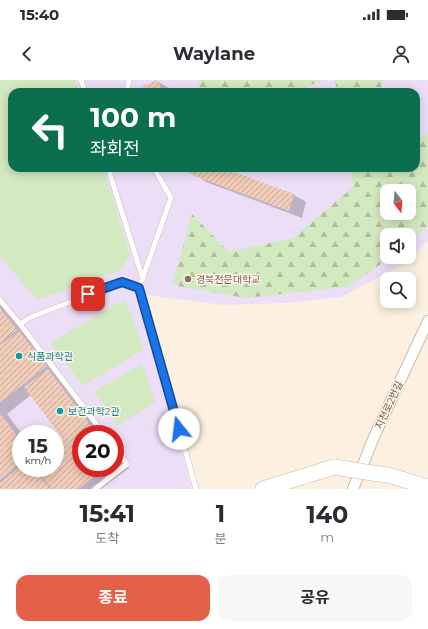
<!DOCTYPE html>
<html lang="ko">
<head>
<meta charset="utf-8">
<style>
	body { margin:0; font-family:Montserrat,"Noto Sans KR",sans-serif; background:#f7f7f7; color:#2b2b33; height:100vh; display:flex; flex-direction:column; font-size:15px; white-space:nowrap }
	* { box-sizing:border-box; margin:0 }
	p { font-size:13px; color:#7c7c81 }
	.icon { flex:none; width:22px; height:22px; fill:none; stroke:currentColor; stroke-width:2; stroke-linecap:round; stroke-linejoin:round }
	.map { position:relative; height:409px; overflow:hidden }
	.drawer { display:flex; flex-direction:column; background:#fff; flex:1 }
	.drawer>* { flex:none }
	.hud { position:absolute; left:8px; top:8px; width:412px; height:84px; border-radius:12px; box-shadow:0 2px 10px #0003; background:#0b6e4f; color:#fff; overflow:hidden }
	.needle { width:26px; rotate:164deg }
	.fabs { position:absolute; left:380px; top:104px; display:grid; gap:8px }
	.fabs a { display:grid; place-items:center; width:36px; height:36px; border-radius:8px; background:#fff; box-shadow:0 2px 10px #0003; font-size:20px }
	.speed { position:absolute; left:12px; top:345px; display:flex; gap:8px; font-size:20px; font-weight:700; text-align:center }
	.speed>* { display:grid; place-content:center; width:52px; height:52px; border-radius:50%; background:#fff; box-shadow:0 2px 10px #0003; line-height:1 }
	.speed small { font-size:10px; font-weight:400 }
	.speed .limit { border:6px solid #d22; background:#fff; color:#111 }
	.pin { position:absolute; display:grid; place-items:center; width:34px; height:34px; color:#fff; margin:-17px; border-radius:8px; box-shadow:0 2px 6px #0006 }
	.me { position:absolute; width:44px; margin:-22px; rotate:344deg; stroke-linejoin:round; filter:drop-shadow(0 0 3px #0008) }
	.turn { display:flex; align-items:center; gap:14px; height:84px; padding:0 16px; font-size:18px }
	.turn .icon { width:52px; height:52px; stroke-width:2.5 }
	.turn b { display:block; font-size:28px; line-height:34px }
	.eta { display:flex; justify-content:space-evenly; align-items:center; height:68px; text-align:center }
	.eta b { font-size:24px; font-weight:700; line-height:28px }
	.cta { display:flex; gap:8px; margin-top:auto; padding:8px 16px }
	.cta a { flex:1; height:46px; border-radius:12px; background:#e56048; color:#fff; font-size:16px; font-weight:700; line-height:46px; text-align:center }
	.cta a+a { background:#f7f7f7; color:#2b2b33 }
	.status { display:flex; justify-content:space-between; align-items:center; height:28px; padding:0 20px; background:#fff; direction:ltr }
	.status svg { height:11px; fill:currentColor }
	header { display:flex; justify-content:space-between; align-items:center; height:52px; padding:0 16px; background:#fff; font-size:18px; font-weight:700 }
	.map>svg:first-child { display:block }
	.education { fill:#eddef8; fill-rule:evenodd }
	.forest { fill:url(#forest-firs); fill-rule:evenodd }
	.pitch { fill:#d3e9c0 }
	.shadow { fill:#0003; fill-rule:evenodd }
	.building { fill:url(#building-hatch) }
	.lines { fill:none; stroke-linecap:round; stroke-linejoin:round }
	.lane-casing { stroke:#cfb9ab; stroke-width:6 }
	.street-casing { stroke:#cfb9ab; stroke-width:12 }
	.secondary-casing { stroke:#d2b8a9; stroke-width:16 }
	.lane { stroke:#fff; stroke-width:5 }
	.street { stroke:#fff; stroke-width:10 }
	.secondary { stroke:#fff; stroke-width:15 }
	.secondary-bridge-casing { stroke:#d2b8a9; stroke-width:16; stroke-linecap:butt }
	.secondary-bridge { stroke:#fff; stroke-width:15 }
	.route-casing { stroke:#114b97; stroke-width:10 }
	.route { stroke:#1a73e8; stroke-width:7 }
	.education-dot { fill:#8d6e63; stroke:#fff4e7; stroke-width:1.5 }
	.culture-dot { fill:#0f9aa8; stroke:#fff4e7; stroke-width:1.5 }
	.labels { text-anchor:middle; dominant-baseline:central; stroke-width:3; stroke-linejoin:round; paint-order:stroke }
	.education-label { font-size:10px; fill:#785e54; stroke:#fff4e7; text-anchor:start }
	.culture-label { font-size:10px; fill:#0d838f; stroke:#fff4e7; text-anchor:start }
	.street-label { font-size:10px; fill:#725549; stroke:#fff4e7 }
</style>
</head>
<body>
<div class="status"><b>15:40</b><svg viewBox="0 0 49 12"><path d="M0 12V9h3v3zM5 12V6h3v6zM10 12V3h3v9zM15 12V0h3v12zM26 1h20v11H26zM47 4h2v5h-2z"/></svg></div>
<header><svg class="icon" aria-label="back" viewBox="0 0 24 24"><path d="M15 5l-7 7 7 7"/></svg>Waylane<svg class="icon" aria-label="person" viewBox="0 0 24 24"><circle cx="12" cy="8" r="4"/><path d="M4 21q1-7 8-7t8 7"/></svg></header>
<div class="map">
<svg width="428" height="409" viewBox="0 0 428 409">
	<defs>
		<pattern id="forest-firs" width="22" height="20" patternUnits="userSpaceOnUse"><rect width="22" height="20" fill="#d3e9c0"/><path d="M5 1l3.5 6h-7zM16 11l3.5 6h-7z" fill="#b0c09e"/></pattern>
		<pattern id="building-hatch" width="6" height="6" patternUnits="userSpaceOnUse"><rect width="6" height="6" fill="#f1ccb9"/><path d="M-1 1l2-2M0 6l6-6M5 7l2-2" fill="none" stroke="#c8a898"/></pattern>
	</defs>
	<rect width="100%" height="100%" fill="#fcf0e1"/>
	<!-- education -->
	<path class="education" d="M0,0h428v161l-22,22 -65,34 -55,6 -63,2 -85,-11 54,195h-192zM12,12h404v76h-404zM387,111h22v22h-22zM387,155h22v22h-22zM21,354h34v34h-34zM81,354h34v34h-34z"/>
	<!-- forest -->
	<path class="forest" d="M197,0h130l-20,6 -1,6h-105z
		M335,0h49l-5,12h-42z
		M428,52v94l-19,19v-10h-22v22h4l-44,30 -102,11 -73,-13 20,-71 37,38 64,-14 60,-51 -3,-19h66v-26zM387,111h22v22h-22z"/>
	<!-- pitch -->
	<path class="pitch" d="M0,0h76l3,12h-67v76h91l27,87 -9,15 -84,30 -37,-44z
		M125,219l19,50 -61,37 -33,-43z
		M142,284l13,38 -38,24 -23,-34z"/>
	<!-- shadow -->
	<path class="shadow" d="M157,1l12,7 3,4h-25z
		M187,88h35l72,27 12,7 -4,16 -96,-36z
		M0,219l104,135h-23v34h34v-19l14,19 -28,21h-101zM31,315l33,44 -9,7v22h-34l1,-34 -15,-20z"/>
	<!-- building -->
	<path class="building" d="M157,0l6,12h-17l-3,-6z
		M185,88h38l71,26 -5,17 -97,-36z
		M0,228l17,22 -17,13z
		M19,251l28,35 -47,36v-57z
		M48,289l49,65h-16v34h25l-28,21h-26l-15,-20 18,-1v-23l8,-6 -39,-52z
		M0,333l21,28v21l-21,18z
		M21,386v2h13l16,21h-50v-6z"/>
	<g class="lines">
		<defs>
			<path id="lane" d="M81,0l4,12
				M127,12l2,-12
				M108,88l35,111
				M139,208l57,201
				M139,208l32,-90 -17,-30
				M0,220l20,24 11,-7 92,-35 16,6
				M20,244l84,110
				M95,409l32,-25 -12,-16"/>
			<path id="street" d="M353,409l21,-52 54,-116"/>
			<path id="secondary" d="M372,393l16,2 40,12
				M263,409l71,-22"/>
		</defs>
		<!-- lane casing -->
		<use href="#lane" class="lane-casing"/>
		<!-- street casing -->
		<use href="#street" class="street-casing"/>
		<!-- secondary casing -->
		<use href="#secondary" class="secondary-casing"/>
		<!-- lane -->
		<use href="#lane" class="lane"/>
		<!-- street -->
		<use href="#street" class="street"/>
		<!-- secondary -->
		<use href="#secondary" class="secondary"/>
		<defs>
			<path id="secondary-bridge" d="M334,387l38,6"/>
		</defs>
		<!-- secondary-bridge casing -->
		<use href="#secondary-bridge" class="secondary-bridge-casing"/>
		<!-- secondary-bridge -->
		<use href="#secondary-bridge" class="secondary-bridge"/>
	</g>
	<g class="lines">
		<defs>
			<path id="route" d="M88,214l34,-12 17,6 40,141"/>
		</defs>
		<!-- route casing -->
		<use href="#route" class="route-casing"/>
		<!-- route -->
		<use href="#route" class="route"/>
	</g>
	<!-- markers -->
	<circle class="education-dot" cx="188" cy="199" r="4"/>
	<g class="culture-dot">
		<circle cx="19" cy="276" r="4"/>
		<circle cx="60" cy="331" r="4"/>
	</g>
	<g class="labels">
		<!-- education labels -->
		<g class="education-label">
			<text x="196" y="199">경북전문대학교</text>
		</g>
		<!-- culture labels -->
		<g class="culture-label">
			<text x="27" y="276">식품과학관</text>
			<text x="68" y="331">보건과학2관</text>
		</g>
		<!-- street labels -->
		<g class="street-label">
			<text transform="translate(389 325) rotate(-65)">지천로2번길</text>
		</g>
	</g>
</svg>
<div class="fabs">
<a><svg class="needle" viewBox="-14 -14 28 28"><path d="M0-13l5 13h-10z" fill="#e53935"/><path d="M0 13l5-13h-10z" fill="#7c7c81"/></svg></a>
<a><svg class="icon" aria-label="sound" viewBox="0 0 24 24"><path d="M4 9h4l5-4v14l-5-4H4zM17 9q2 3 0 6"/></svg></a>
<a><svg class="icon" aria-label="search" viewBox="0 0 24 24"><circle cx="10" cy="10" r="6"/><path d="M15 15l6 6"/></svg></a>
</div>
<div class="speed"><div>15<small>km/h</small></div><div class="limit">20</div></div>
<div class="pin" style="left:88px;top:214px;background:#d93025"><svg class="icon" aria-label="arrive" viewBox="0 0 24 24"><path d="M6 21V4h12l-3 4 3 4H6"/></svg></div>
<svg class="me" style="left:179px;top:349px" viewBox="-20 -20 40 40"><circle r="19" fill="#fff"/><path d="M0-13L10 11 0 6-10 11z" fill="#1a73e8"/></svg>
<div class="hud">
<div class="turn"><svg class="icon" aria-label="left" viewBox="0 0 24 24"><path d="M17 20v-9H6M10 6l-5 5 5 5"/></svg><div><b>100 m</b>좌회전</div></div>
</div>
</div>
<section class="drawer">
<div class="eta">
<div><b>15:41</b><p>도착</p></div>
<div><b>1</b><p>분</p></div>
<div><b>140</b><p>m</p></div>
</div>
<div class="cta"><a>종료</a><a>공유</a></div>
</section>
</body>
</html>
